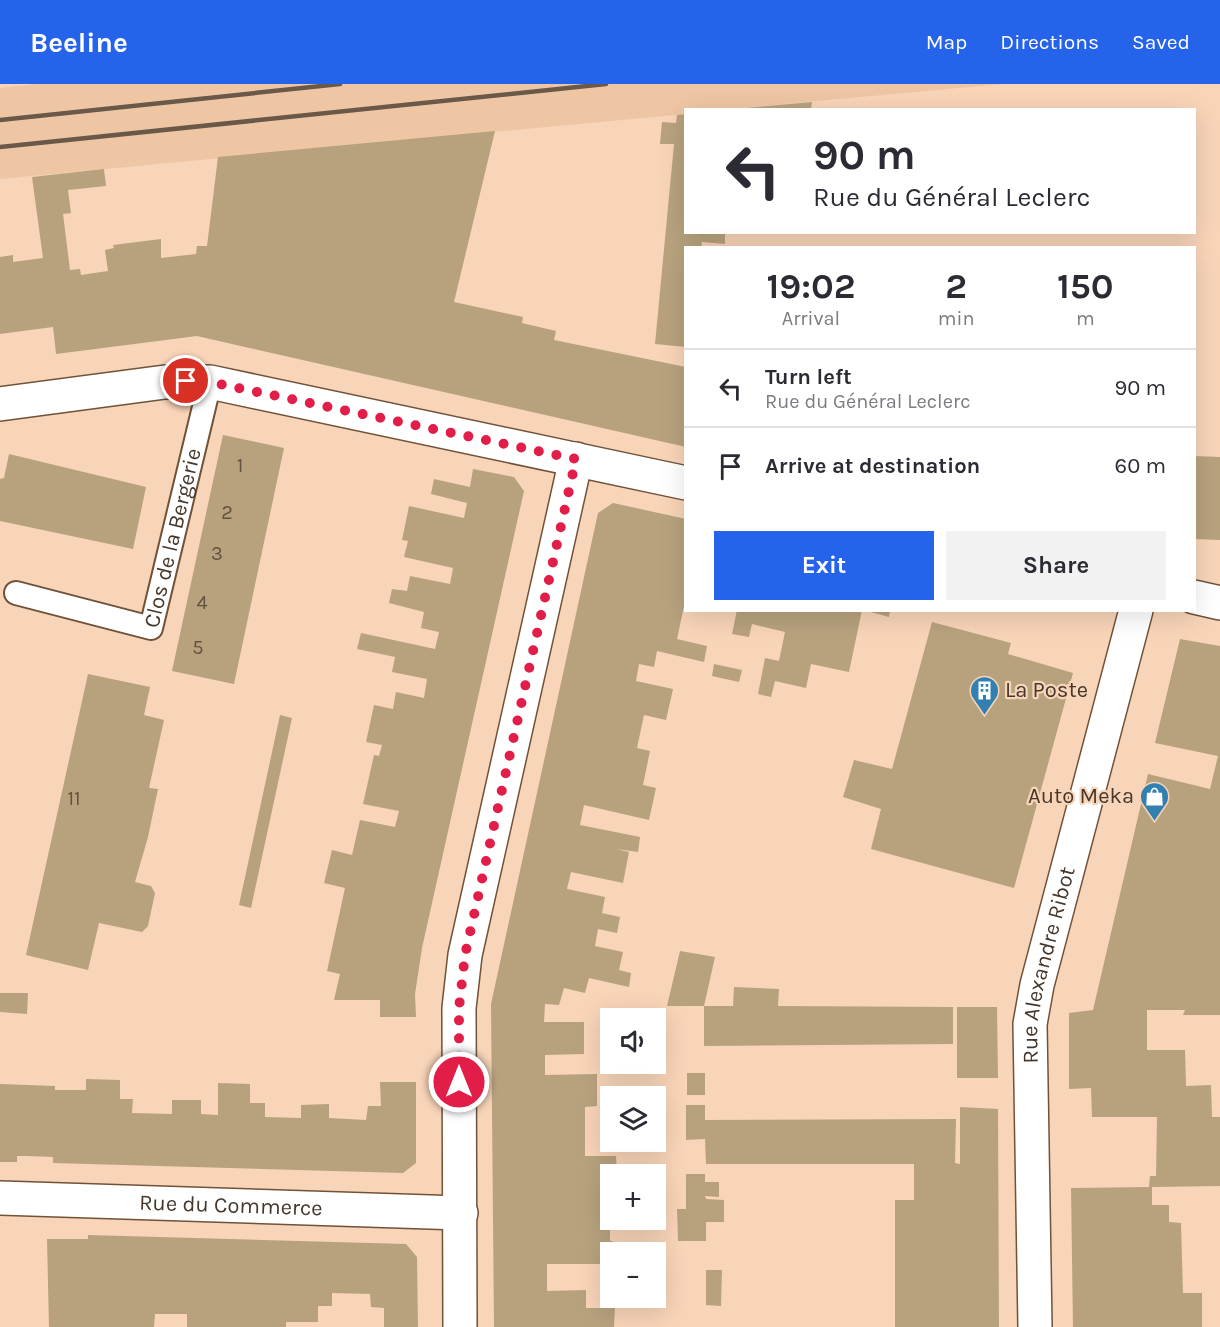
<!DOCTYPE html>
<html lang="en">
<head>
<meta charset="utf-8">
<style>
	body { margin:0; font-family:Karla,sans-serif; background:#f2f2f3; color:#2b2b33; height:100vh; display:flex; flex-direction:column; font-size:22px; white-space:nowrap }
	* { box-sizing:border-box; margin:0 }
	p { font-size:20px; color:#7c7c81 }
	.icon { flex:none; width:33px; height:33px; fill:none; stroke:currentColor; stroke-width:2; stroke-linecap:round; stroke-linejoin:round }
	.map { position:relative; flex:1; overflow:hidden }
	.drawer { position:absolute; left:684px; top:162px; width:512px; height:366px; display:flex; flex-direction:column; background:#fff; border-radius:0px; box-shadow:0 6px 24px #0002 }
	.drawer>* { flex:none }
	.hud { position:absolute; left:684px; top:24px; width:512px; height:126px; border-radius:0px; box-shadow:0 6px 24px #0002; background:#fff; color:#2b2b33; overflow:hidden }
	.buttons { position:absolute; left:600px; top:924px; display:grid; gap:12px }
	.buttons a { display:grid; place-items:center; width:66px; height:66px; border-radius:0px; background:#fff; box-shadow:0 6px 24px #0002; font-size:30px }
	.pin { position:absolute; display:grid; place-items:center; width:51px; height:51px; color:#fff; margin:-26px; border:3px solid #fff; border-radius:50%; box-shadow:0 2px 6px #0007 }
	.me { position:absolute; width:66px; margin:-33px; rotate:0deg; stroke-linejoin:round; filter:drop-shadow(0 0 4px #0008) }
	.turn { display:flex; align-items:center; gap:21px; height:126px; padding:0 30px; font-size:27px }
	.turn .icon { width:78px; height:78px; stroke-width:2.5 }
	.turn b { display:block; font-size:42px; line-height:51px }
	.eta { display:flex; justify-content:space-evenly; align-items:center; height:102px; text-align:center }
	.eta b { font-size:36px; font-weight:700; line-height:42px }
	.button { display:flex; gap:12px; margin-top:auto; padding:12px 30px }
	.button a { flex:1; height:69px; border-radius:0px; background:#2563eb; color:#fff; font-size:24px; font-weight:700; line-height:69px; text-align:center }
	.button a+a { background:#f2f2f3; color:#2b2b33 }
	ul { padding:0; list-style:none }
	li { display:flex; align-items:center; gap:18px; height:78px; padding:0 30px; border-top:2px solid #e1e1e2 }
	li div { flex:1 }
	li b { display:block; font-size:22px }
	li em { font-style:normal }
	header { display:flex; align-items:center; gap:36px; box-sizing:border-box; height:84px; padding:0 30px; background:#2563eb; color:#fff }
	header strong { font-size:28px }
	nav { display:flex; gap:33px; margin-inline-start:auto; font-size:21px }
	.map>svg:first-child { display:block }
	.built { fill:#efc6a4 }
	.building { fill:#b8a27e }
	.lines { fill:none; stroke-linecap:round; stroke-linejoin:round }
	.lane-casing { stroke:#705238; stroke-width:26 }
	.street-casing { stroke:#705238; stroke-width:36 }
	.lane { stroke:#fff; stroke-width:22 }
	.street { stroke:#fff; stroke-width:33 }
	.rail { stroke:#6a5848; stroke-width:4.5 }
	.route { stroke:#e11d48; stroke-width:10; stroke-dasharray:0 18 }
	.labels { text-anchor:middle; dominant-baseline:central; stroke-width:4.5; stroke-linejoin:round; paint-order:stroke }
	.number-label { font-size:20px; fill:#625240 }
	.street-label { font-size:22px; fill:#45372b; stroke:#f8d4b8 }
	.poi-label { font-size:22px; fill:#45372b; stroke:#f8d4b8; text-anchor:start }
</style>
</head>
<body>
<header>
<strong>Beeline</strong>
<nav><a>Map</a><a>Directions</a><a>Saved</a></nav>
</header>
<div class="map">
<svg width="1220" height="1243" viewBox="0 0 1220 1243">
	<rect width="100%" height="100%" fill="#f8d4b8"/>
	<!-- built -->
	<path class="built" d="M35,0h968l-275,25 -42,1 -1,4 -685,65v-91z"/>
	<!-- building -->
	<path class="building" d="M812,18l-1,8h-65v-2z
		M686,30v118h39v12l-23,-2 -1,6h-15v99l-31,-3 19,-200h-14l2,-22 14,1 1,-8z
		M495,47l-41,171 69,15 -1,6 34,8 -2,9 132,27v80l-489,-111 -141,18 -3,-27 -53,7v-77l13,-2v7l30,-4 -11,-81 72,-8 2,17 -38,4 3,23 -8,1 7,56 10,-1 1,6 27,-4 -3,-21 9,-2 -1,-3 48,-6v19l35,-4 1,-8h10l11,-89z
		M223,351l61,13 -50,236 -62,-13z
		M9,370l137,33 -13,62 -133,-28v-42l4,-1z
		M1194,372l26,1v83l-26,-1z
		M473,385l41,8 10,14 -102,457 -7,46 1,23h-36v-17h-46l6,-26 -13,-3 18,-83 -21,-5 8,-33 20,5 8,-35 35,7 4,-16 -36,-7 11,-49 5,1 3,-11 -16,-3 8,-37 19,4 3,-17 28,6 3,-19 -35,-7 3,-15 -38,-8 4,-16 74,16 4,-17 -18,-4 3,-16 -35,-9 3,-14 15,2 3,-15 40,8 3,-16 -49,-11 4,-16 -6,-1 7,-34 55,12 3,-15 -36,-9 3,-15 36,8z
		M613,419l73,16v78l-9,42 30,7 -3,16 -47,-11 -3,16 -15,-3 -3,17 37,8 -7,31 -22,-5 -7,33 13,3 -7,34 13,3 -7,32 -65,-15 -4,20 60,12 -2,15 -22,-3 13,3 -6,31 -52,-11 -4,17 38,8 -3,16 18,4 -3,16 -19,-4 -3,17 28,6 -4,18 12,3 -2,14 -40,-9 -4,15 -21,-5 -5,17 -14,-1 -1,18h40v32l-39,1v20l52,-1v32l-12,1v49h31l1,18h-7v67h3l-3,23h-63v27l39,-1v18h29l-1,19h-120l-3,-323 107,-491z
		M737,526h125l-13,62 -38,-8 -5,24 -31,-7 -4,16 -13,-3 7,-36 14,3 6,-29 -33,-8 -3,13 -17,-3z
		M863,526h27l-1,7z
		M932,538l79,21 -3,11 65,19 -59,215 -143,-39 10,-40 -38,-12 11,-37 38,9z
		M1180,555l40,7v369h-37l2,-5h-38v40h38l1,36 25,-1 1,32h8v69l-68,1v18h17v17l12,1 2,70h19v34h-129l-2,-139 78,-1 1,-11h6l1,-59h-65l-1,-29 -22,1v-76l24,-3 55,-236 62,15 8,-33 -63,-13z
		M714,580l28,6 -3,12 -27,-6z
		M88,590l62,13 -6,28 20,5 -15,68 9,1 -10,48 -13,45 16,4 4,7 -7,33 -6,6 -43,-9 -11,47 -62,-15z
		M280,631l12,3 -41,190 -12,-3z
		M680,867l35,6 -11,49h-37z
		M734,903l45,2 -1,17 175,1v37l-249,2v-40h29z
		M0,909h28l-1,21 -27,-2z
		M957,923h40l1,71h-41z
		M687,989h18v22h-18z
		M86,995l34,1v19h13l-1,14 40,1v-14h29v14l17,1v-32l32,1v19h15v14l36,1v-13l28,-1v14l37,2 2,-14h13l-1,-24h36v81l-13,10 -350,-10v-6l-26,-1h-10v6h-17v-78l55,2v4h31z
		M686,1021h19v15l251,-1 -1,44 5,1v-57l38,2 1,218h-104v-127h19v-36h-208l-1,-25 -19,1z
		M686,1090h19v8h14v15l-14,-1 1,3 18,1v22h-18v19h-28l-1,-32h9z
		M88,1151l318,9 11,13 1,70h-34v-19l-13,-1 -1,-13 -38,-1v13h-14v16h-32v5h-99v-13h-32l-1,13h-105l-2,-88h41z
		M706,1186h16l-1,36 -15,-1z"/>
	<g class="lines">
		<defs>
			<g id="lane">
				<path id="s1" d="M16,509l135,35 59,-246"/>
			</g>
			<g id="street">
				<path d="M0,320l165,-22h45l476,101"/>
				<path d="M1194,513l26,6"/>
				<path id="s2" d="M0,1114l461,15"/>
				<path d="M460,1243l-1,-319 6,-53 111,-496"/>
				<path id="s3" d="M1035,1243l-5,-303 7,-39 99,-375"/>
			</g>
		</defs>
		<!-- lane casing -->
		<use href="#lane" class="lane-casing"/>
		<!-- street casing -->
		<use href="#street" class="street-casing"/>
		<!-- lane -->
		<use href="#lane" class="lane"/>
		<!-- street -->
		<use href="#street" class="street"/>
		<!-- rail -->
		<path class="rail" d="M0,36l340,-36
			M0,63l606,-63"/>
	</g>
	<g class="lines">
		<!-- route -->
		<path class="route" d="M186,297l24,1 366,77 -111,496 -6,53v74"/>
	</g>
	<!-- icons -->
	<defs>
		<symbol id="building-pin" viewBox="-11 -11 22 30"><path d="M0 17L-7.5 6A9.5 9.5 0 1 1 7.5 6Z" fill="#3280b2" stroke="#f8d4b8"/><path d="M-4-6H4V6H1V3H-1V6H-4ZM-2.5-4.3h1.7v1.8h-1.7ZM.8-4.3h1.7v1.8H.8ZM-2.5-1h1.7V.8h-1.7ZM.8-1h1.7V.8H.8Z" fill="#fff"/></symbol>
		<symbol id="shop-pin" viewBox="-11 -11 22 30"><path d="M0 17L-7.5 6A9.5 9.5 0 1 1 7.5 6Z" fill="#3280b2" stroke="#f8d4b8"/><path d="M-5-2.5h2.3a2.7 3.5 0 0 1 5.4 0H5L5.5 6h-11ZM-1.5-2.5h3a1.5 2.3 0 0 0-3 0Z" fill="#fff"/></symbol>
	</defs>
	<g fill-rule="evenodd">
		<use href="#building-pin" x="968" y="590" width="33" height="45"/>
		<use href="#shop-pin" x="1138" y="696" width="33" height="45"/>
	</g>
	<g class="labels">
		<!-- number labels -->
		<g class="number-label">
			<text x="240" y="381">1</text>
			<text x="227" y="428">2</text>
			<text x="217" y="469">3</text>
			<text x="202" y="518">4</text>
			<text x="198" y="563">5</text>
			<text x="74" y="714">11</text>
		</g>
		<!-- street labels -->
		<g class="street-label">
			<text stroke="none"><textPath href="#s1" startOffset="232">Clos de la Bergerie</textPath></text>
			<text stroke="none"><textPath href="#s3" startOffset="364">Rue Alexandre Ribot</textPath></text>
			<text stroke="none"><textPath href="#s2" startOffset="231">Rue du Commerce</textPath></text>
		</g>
		<!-- poi labels -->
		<g class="poi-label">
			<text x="1005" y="606">La Poste</text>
			<text x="1134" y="712" text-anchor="end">Auto Meka</text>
		</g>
	</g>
</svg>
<div class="buttons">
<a><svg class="icon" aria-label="sound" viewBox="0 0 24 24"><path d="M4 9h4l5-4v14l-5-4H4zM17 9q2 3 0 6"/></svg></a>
<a><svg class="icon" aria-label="layers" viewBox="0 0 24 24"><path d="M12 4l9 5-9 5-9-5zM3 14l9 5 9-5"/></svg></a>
<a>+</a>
<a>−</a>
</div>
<div class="pin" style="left:186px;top:297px;background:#d93025"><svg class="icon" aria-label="arrive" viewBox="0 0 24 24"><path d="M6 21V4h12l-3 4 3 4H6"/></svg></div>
<svg class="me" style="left:459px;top:998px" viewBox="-20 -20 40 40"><circle r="17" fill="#e11d48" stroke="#fff" stroke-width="3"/><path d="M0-11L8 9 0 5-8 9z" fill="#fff"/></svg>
<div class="hud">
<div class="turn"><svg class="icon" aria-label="left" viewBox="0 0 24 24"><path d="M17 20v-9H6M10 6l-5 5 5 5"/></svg><div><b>90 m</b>Rue du Général Leclerc</div></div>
</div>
<section class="drawer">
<div class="eta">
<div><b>19:02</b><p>Arrival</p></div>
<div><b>2</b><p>min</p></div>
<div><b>150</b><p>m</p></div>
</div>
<ul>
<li><svg class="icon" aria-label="left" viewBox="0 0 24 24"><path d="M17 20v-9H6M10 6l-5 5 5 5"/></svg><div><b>Turn left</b><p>Rue du Général Leclerc</p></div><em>90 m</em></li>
<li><svg class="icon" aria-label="arrive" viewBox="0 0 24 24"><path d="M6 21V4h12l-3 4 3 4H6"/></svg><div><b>Arrive at destination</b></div><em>60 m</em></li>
</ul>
<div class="button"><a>Exit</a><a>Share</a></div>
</section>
</div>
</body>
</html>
